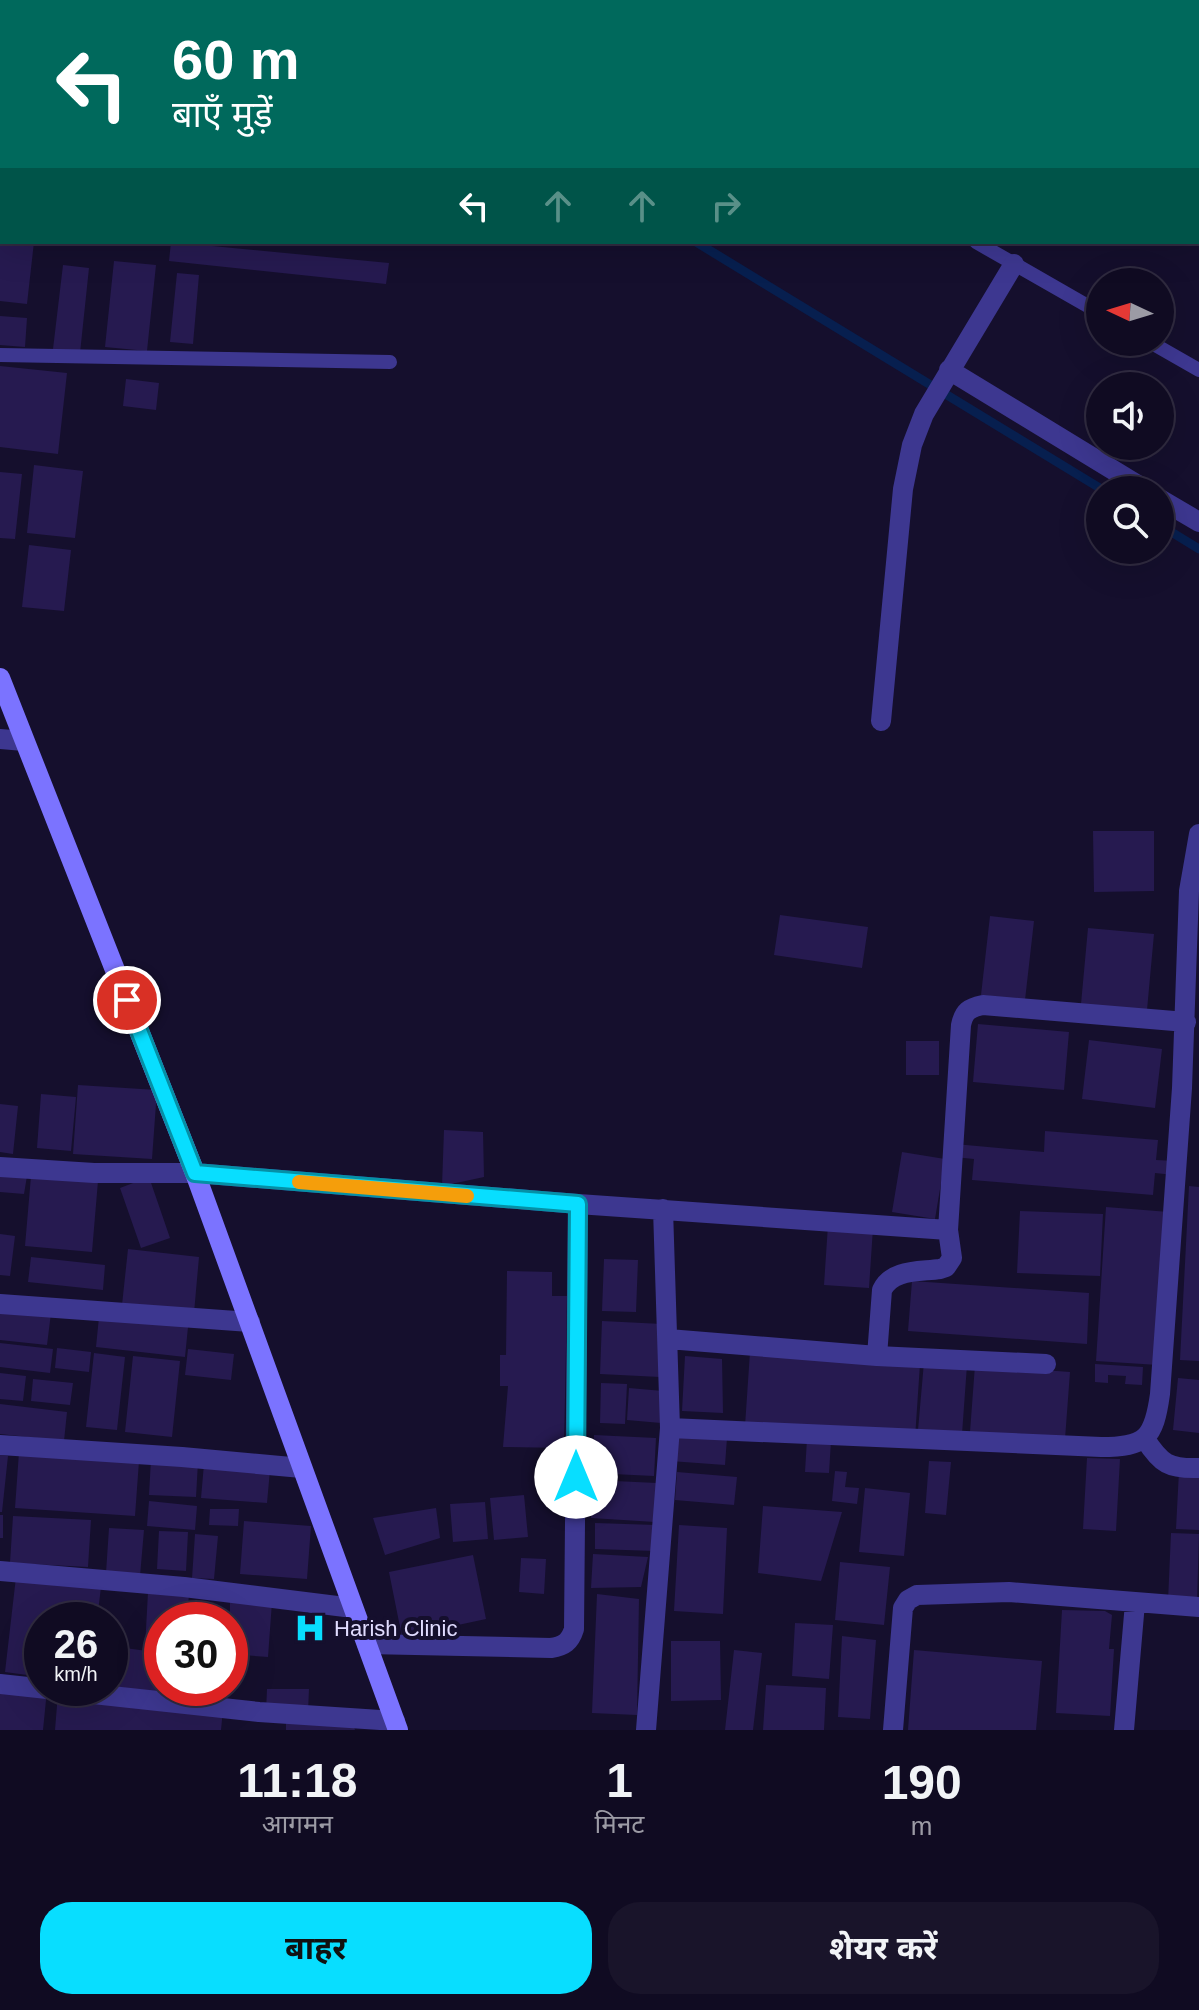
<!DOCTYPE html>
<html lang="hi">
<head>
<meta charset="utf-8">
<style>
	body { margin:0; font-family:Arial,"Noto Sans Devanagari",sans-serif; background:#19142a; color:#f1f3f6; height:100vh; display:flex; flex-direction:column; font-size:30px; white-space:nowrap }
	* { box-sizing:border-box; margin:0 }
	p { font-size:26px; color:#9c9ba5 }
	.icon { flex:none; width:44px; height:44px; fill:none; stroke:currentColor; stroke-width:2; stroke-linecap:round; stroke-linejoin:round }
	.map { position:relative; height:1730px; overflow:hidden }
	.sheet { display:flex; flex-direction:column; background:#100b22; flex:1 }
	.sheet>* { flex:none }
	.hud { position:absolute; left:0px; top:0px; width:1200px; height:244px; box-shadow:0 8px 32px #0002,0 0 0 2px #302b40; background:#00695c; color:#fff; overflow:hidden }
	.needle { width:52px; rotate:274deg }
	.fabs { position:absolute; left:1086px; top:268px; display:grid; gap:16px }
	.fabs a { display:grid; place-items:center; width:88px; height:88px; border-radius:50%; background:#100b22; box-shadow:0 8px 32px #0002,0 0 0 2px #302b40; font-size:40px }
	.speed { position:absolute; left:24px; top:1602px; display:flex; gap:16px; font-size:40px; font-weight:700; text-align:center }
	.speed>* { display:grid; place-content:center; width:104px; height:104px; border-radius:50%; background:#100b22; box-shadow:0 8px 32px #0002,0 0 0 2px #302b40; line-height:1 }
	.speed small { font-size:20px; font-weight:400 }
	.speed .limit { border:12px solid #d22; background:#fff; color:#111 }
	.pin { position:absolute; display:grid; place-items:center; width:68px; height:68px; color:#fff; margin:-34px; border:4px solid #fff; border-radius:50%; box-shadow:0 2px 8px #0007 }
	.me { position:absolute; width:88px; margin:-44px; rotate:0deg; stroke-linejoin:round; filter:drop-shadow(0 0 6px #0008) }
	.turn { display:flex; align-items:center; gap:28px; height:168px; padding:0 40px; font-size:36px }
	.turn .icon { width:104px; height:104px; stroke-width:2.5 }
	.turn b { display:block; font-size:56px; line-height:68px }
	.lanes { display:flex; align-items:center; height:76px; padding:0 40px; background:#0003; justify-content:center; gap:40px; direction:ltr }
	.lanes .off { opacity:.35 }
	.eta { display:flex; justify-content:space-evenly; align-items:center; height:136px; text-align:center }
	.eta b { font-size:48px; font-weight:700; line-height:56px }
	.button { display:flex; gap:16px; margin-top:auto; padding:16px 40px }
	.button a { flex:1; height:92px; border-radius:32px; background:#08deff; color:#111; font-size:32px; font-weight:700; line-height:92px; text-align:center }
	.button a+a { background:#19142a; color:#f1f3f6 }
	.map>svg:first-child { display:block }
	.lines { fill:none; stroke-linecap:round; stroke-linejoin:round }
	.stream { stroke:#071f4f; stroke-width:9 }
	.building { fill:#261a50 }
	.lane { stroke:#3d3790; stroke-width:14 }
	.street { stroke:#3d3790; stroke-width:20 }
	.secondary { stroke:#7b73ff; stroke-width:20 }
	.route-casing { stroke:#0590a6; stroke-width:20 }
	.route { stroke:#08deff; stroke-width:14 }
	.slow { stroke:#f59e0b; stroke-width:14 }
	.labels { text-anchor:middle; dominant-baseline:central; stroke-width:8; stroke-linejoin:round; paint-order:stroke }
	.poi-label { font-size:22px; fill:#e1dcff; stroke:#150f2d; text-anchor:start }
</style>
</head>
<body>
<div class="map">
<svg width="1199" height="1730" viewBox="0 0 1199 1730">
	<rect width="100%" height="100%" fill="#150f2d"/>
	<g class="lines">
		<!-- stream -->
		<path class="stream" d="M300,0l4,2
			M696,242l407,248
			M1160,525l39,24"/>
	</g>
	<!-- building -->
	<path class="building" d="M0,242h34l-7,62 -27,-3z
		M171,242l218,21 -3,21 -217,-23z
		M114,261l42,4 -9,86 -42,-4z
		M63,265l26,3 -9,85 -27,-4z
		M177,273l22,2 -6,69 -23,-2z
		M0,316l27,2 -2,29 -25,-2z
		M0,366l67,7 -9,81 -58,-7z
		M126,379l33,4 -3,27 -33,-4z
		M34,465l49,6 -8,67 -48,-5z
		M0,472l22,2 -7,65 -15,-1z
		M29,545l42,5 -7,61 -42,-4z
		M1093,831h61v60l-60,1z
		M780,915l88,12 -6,41 -88,-13z
		M990,916l44,5 -9,79 -44,-5z
		M1088,928l66,6 -7,76 -66,-6z
		M978,1024l91,8 -5,58 -91,-8z
		M1089,1040l73,9 -7,59 -73,-9z
		M906,1041h33v34h-33z
		M78,1085l79,5 -5,69 -79,-5z
		M41,1094l35,3 -5,54 -34,-3z
		M0,1104l18,2 -5,48 -13,-2z
		M444,1130l39,2 1,45 -42,9z
		M1045,1131l113,9 -2,20 19,1 -1,14 -19,-2 -2,22 -181,-15 2,-21 -20,-2 1,-13 89,8z
		M902,1152l43,7 -10,60 -43,-7z
		M0,1173l27,3 -3,18 -24,-2z
		M31,1176l67,5 -6,71 -67,-6z
		M149,1177l21,61 -29,10 -21,-60z
		M1189,1186l10,1v174l-19,-1z
		M1106,1207l63,5 -11,153 -62,-4z
		M1020,1211l83,3 -3,62 -83,-3z
		M828,1225l45,3 -4,60 -45,-3z
		M0,1234l15,2 -5,40 -10,-1z
		M128,1249l71,8 -5,56 -72,-8z
		M31,1257l74,8 -2,25 -75,-8z
		M604,1259l34,1 -2,52 -34,-1z
		M507,1271l45,1v24h15l-3,152 -61,-1 5,-61h-8v-31h6z
		M912,1281l177,12 -2,51 -179,-13z
		M0,1307l51,6 -4,32 -47,-5z
		M99,1317l89,10 -3,30 -89,-10z
		M602,1321l60,3 -2,53 -60,-3z
		M0,1343l53,6 -3,24 -50,-6z
		M57,1348l34,4 -2,20 -34,-4z
		M188,1349l46,5 -3,26 -46,-5z
		M750,1352l170,12 -5,74 -170,-12z
		M94,1353l31,4 -8,73 -31,-3z
		M133,1356l47,5 -8,76 -47,-5z
		M685,1356l37,3 1,54 -41,-2z
		M924,1362l43,3 -5,69 -44,-4z
		M1095,1364l48,3 -1,18 -17,-1 1,-8 -18,-1v8l-13,-1z
		M975,1365l95,7 -5,67 -95,-7z
		M0,1373l26,3 -3,25 -23,-2z
		M1178,1378l21,2v53l-26,-3z
		M33,1379l40,4 -3,22 -39,-4z
		M601,1383l26,1 -2,40 -25,-1z
		M629,1388l34,3 -2,32 -34,-3z
		M0,1404l67,8 -3,29 -64,-7z
		M672,1434l55,4 -2,27 -55,-4z
		M594,1435l62,3 -2,38 -62,-3z
		M807,1439l24,2 -2,32 -24,-1z
		M19,1452l120,9 -4,55 -120,-8z
		M0,1455l8,1 -6,56h-2z
		M1087,1458l33,1 -4,72 -33,-2z
		M151,1459l47,3 -2,35 -47,-2z
		M929,1461l22,1 -5,53 -21,-2z
		M204,1464l66,6 -3,33 -66,-5z
		M835,1471l12,1 -2,15 14,1 -2,16 -25,-3z
		M1179,1471l20,1v58l-23,-1z
		M677,1472l60,5 -3,28 -59,-5z
		M593,1480l64,3 -2,39 -64,-4z
		M865,1488l45,5 -6,63 -45,-4z
		M524,1495l4,42 -34,3 -4,-42z
		M149,1501l48,5 -2,24 -48,-4z
		M485,1502l3,37 -35,3 -3,-38z
		M763,1506l79,6 -21,69 -63,-8z
		M436,1508l4,30 -55,17 -12,-37z
		M210,1509h29l-1,17 -29,-1z
		M0,1515h3v23h-3z
		M13,1516l78,4 -3,47 -78,-4z
		M244,1521l67,5 -4,53 -67,-5z
		M595,1523l61,2 -1,26 -60,-2z
		M679,1525l48,3 -4,86 -49,-3z
		M109,1528l35,2 -4,46 -34,-3z
		M159,1531l29,1 -2,39 -29,-2z
		M1171,1533l28,1 -2,69 -29,-2z
		M195,1534l23,2 -4,43 -22,-1z
		M593,1554l55,3 -7,30 -50,1z
		M473,1555l13,64 -84,18 -13,-65z
		M521,1558l25,1 -2,35 -25,-2z
		M840,1562l50,5 -6,58 -49,-5z
		M16,1577l85,10 -4,33h-55v57l-37,-5z
		M148,1592l41,2 -2,26h-25v29l-17,-1z
		M597,1594l42,5 -2,116 -45,-2z
		M230,1600l42,2 -4,55 -38,-3z
		M1062,1610l43,1 7,4 -3,34h5l-4,67 -54,-3z
		M795,1623l38,2 -4,54 -37,-3z
		M842,1636l34,4 -6,79 -32,-2z
		M671,1641h49l1,59 -50,1z
		M110,1646l52,7v35h14l-1,7 -65,-9z
		M734,1650l28,3 -9,77h-28z
		M914,1650l128,11 -6,69h-128z
		M766,1685l60,3 -2,42h-61z
		M0,1686l47,4 -4,40h-43z
		M201,1688h23l-1,17 -23,-2z
		M267,1689h42l-1,23 -42,-1z
		M58,1693l165,16 -2,21h-166z
		M286,1720l66,1 3,9h-69z"/>
	<g class="lines">
		<!-- lane -->
		<path class="lane" d="M555,0l4,2
			M976,242l124,71
			M1150,342l49,28
			M0,355l390,7"/>
		<!-- street -->
		<path class="street" d="M956,0l4,2
			M1100,2l1,-2
			M1198,140l1,1
			M949,370l197,120
			M1160,499l39,23
			M881,721l22,-232 9,-44 12,-31 90,-150
			M0,739l24,2
			M0,1167l94,6h101l383,31 370,26
			M0,1304l250,18
			M668,1339l209,17 169,8
			M877,1356l5,-66c10,-21 37,-18 58,-21l6,-2 6,-9 -4,-28 13,-205c3,-14 8,-17 22,-20l203,17
			M670,1428l431,19c45,0 53,-9 59,-53l22,-306 7,-197 10,-57
			M1145,1439c16,25 24,30 54,29
			M0,1445l182,12 120,11
			M0,1571l184,16 169,21
			M367,1644l184,4c13,-2 19,-6 23,-19l4,-425
			M0,1684l259,28 136,9
			M646,1730l24,-302 -7,-219
			M893,1730l10,-122 5,-8 9,-5 92,-3 190,15
			M1124,1730l11,-127"/>
		<!-- secondary -->
		<path class="secondary" d="M0,678l195,495 203,557"/>
	</g>
	<g class="lines">
		<defs>
			<path id="route" d="M127,1000l68,173 383,31 -2,273"/>
		</defs>
		<!-- route casing -->
		<use href="#route" class="route-casing"/>
		<!-- route -->
		<use href="#route" class="route"/>
		<!-- slow -->
		<path class="slow" d="M299,1182l168,14"/>
	</g>
	<!-- icons -->
	<defs>
		<symbol id="hospital-bare" viewBox="-9 -9 18 18"><path d="M-5-5h3v3.5h4V-5h3V5h-3V1.5h-4V5h-3Z" fill="#08deff" stroke="#150f2d" stroke-width="2.5" paint-order="stroke"/></symbol>
	</defs>
	<g fill-rule="evenodd">
		<use href="#hospital-bare" x="288" y="1606" width="44" height="44"/>
	</g>
	<g class="labels">
		<!-- poi labels -->
		<g class="poi-label">
			<text x="334" y="1628">Harish Clinic</text>
		</g>
	</g>
</svg>
<div class="fabs">
<a><svg class="needle" viewBox="-14 -14 28 28"><path d="M0-13l5 13h-10z" fill="#e53935"/><path d="M0 13l5-13h-10z" fill="#9c9ba5"/></svg></a>
<a><svg class="icon" aria-label="sound" viewBox="0 0 24 24"><path d="M4 9h4l5-4v14l-5-4H4zM17 9q2 3 0 6"/></svg></a>
<a><svg class="icon" aria-label="search" viewBox="0 0 24 24"><circle cx="10" cy="10" r="6"/><path d="M15 15l6 6"/></svg></a>
</div>
<div class="speed"><div>26<small>km/h</small></div><div class="limit">30</div></div>
<div class="pin" style="left:127px;top:1000px;background:#d93025"><svg class="icon" aria-label="arrive" viewBox="0 0 24 24"><path d="M6 21V4h12l-3 4 3 4H6"/></svg></div>
<svg class="me" style="left:576px;top:1477px" viewBox="-20 -20 40 40"><circle r="19" fill="#fff"/><path d="M0-13L10 11 0 6-10 11z" fill="#08deff"/></svg>
<div class="hud">
<div class="turn"><svg class="icon" aria-label="left" viewBox="0 0 24 24"><path d="M17 20v-9H6M10 6l-5 5 5 5"/></svg><div><b>60 m</b>बाएँ मुड़ें</div></div>
<div class="lanes"><svg class="icon" aria-label="left" viewBox="0 0 24 24"><path d="M17 20v-9H6M10 6l-5 5 5 5"/></svg><svg class="icon off" aria-label="ahead" viewBox="0 0 24 24"><path d="M12 20V5M6 11l6-6 6 6"/></svg><svg class="icon off" aria-label="ahead" viewBox="0 0 24 24"><path d="M12 20V5M6 11l6-6 6 6"/></svg><svg class="icon off" aria-label="right" viewBox="0 0 24 24"><path d="M7 20v-9h11M14 6l5 5-5 5"/></svg></div>
</div>
</div>
<section class="sheet">
<div class="eta">
<div><b>11:18</b><p>आगमन</p></div>
<div><b>1</b><p>मिनट</p></div>
<div><b>190</b><p>m</p></div>
</div>
<div class="button"><a>बाहर</a><a>शेयर करें</a></div>
</section>
</body>
</html>
